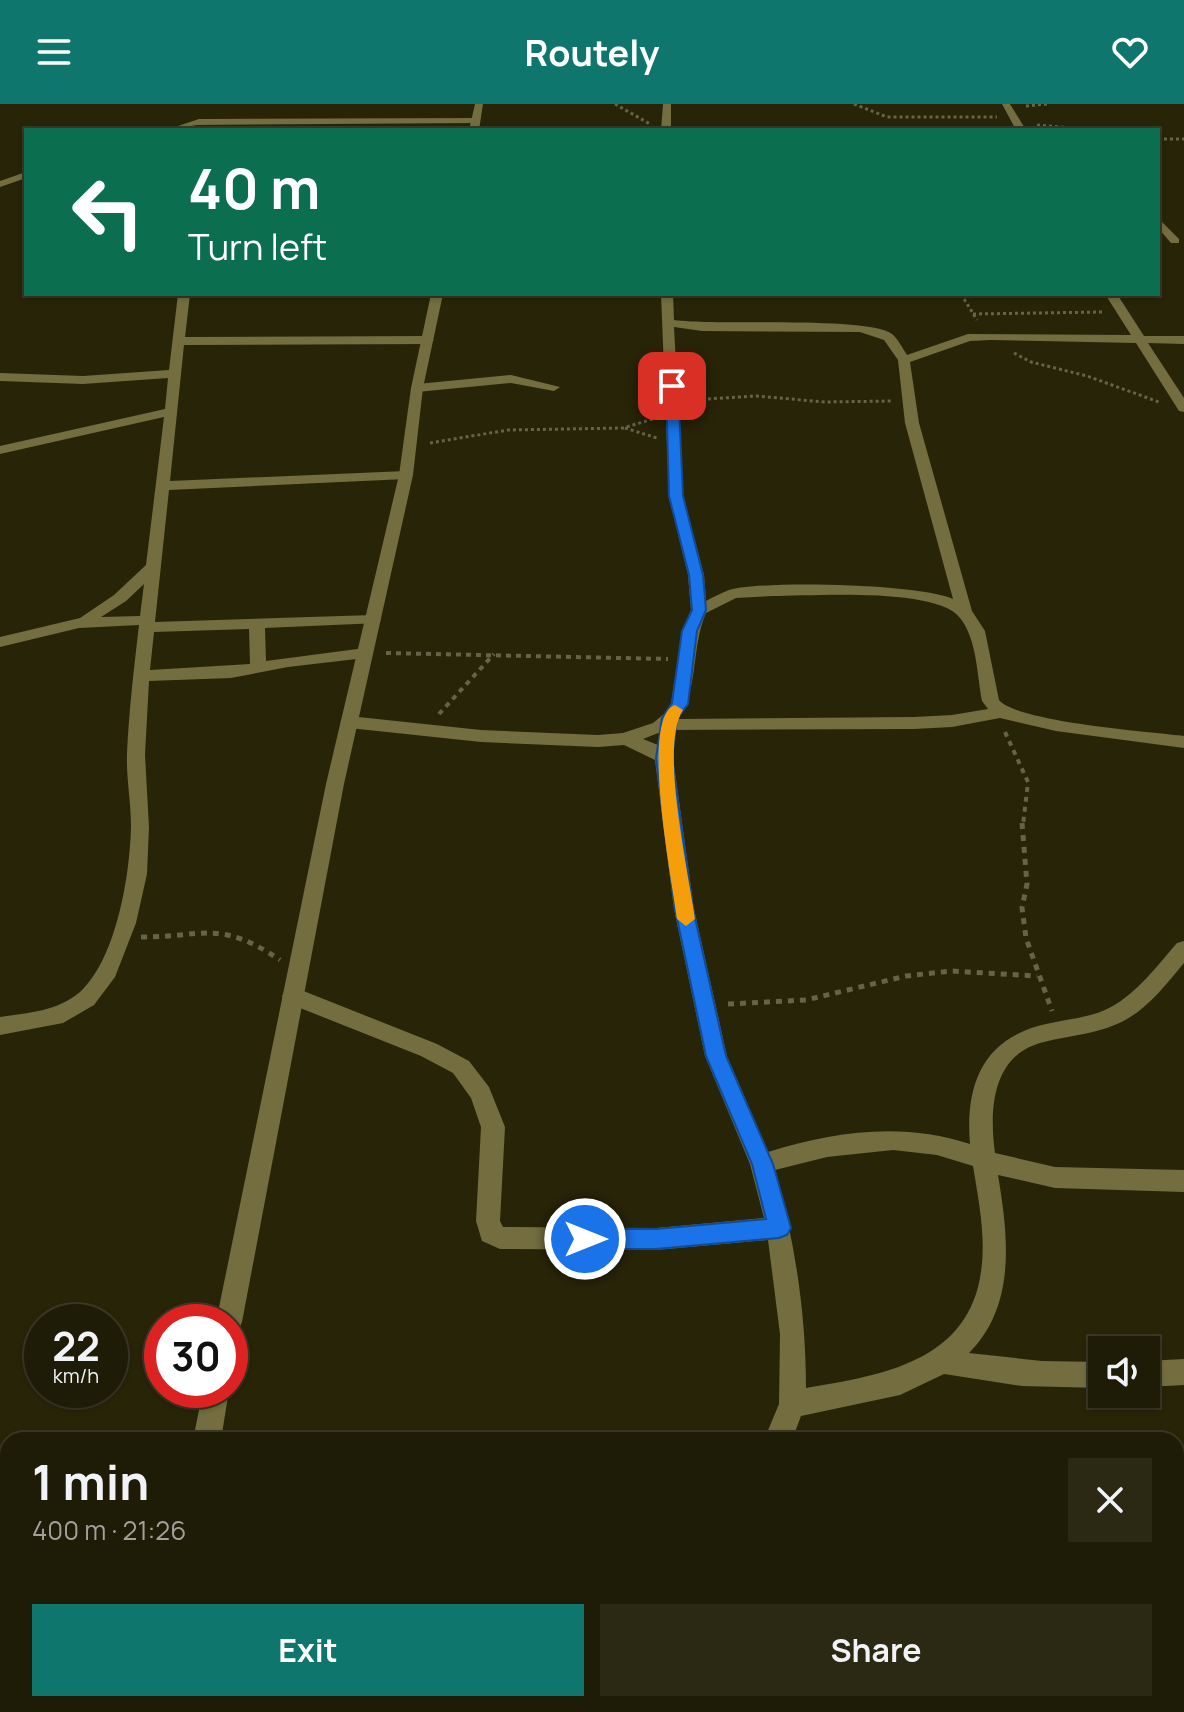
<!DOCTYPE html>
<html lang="en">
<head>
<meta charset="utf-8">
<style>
	body { margin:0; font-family:Manrope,sans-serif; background:#2b2814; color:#f1f3f6; height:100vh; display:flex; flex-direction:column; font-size:30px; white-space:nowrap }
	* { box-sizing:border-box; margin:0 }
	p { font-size:26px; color:#a1a19b }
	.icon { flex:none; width:44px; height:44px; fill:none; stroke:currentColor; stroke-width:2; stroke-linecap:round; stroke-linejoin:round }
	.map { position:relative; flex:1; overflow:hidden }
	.drawer { position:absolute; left:0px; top:1328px; width:1184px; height:280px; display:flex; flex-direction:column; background:#1e1b06; border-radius:24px 24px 0 0; box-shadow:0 2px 6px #0004,0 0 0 2px #3c3928 }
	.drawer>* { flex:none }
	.banner { position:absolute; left:24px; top:24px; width:1136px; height:168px; border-radius:0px; box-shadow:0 2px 6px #0004,0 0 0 2px #3c3928; background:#0b6e4f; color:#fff; overflow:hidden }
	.controls { position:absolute; left:1088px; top:1232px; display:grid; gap:16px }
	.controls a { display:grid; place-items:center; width:72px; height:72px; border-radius:0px; background:#1e1b06; box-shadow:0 2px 6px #0004,0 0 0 2px #3c3928; font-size:40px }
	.speed { position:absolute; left:24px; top:1200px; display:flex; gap:16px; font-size:40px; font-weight:700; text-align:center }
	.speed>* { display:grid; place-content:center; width:104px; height:104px; border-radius:50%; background:#1e1b06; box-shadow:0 2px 6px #0004,0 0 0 2px #3c3928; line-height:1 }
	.speed small { font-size:20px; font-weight:400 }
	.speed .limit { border:12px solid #d22; background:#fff; color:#111 }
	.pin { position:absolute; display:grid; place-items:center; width:68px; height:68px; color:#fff; margin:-34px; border-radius:16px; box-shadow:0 4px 12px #0006 }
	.me { position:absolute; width:88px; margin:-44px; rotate:90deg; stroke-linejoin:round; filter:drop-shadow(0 0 6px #0008) }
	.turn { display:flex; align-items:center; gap:28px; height:168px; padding:0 32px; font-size:36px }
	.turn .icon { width:104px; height:104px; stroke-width:2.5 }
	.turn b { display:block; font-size:56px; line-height:68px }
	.round { display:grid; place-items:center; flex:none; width:84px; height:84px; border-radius:0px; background:#2b2814 }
	.head { display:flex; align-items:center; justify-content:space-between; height:136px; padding:0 32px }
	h1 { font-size:48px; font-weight:700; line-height:60px }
	.button { display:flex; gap:16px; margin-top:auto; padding:16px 32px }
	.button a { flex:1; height:92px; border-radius:0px; background:#0f766e; color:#fff; font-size:32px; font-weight:700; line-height:92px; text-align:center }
	.button a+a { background:#2b2814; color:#f1f3f6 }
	header { display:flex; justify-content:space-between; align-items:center; height:104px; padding:0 32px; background:#0f766e; color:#fff; font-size:36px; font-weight:700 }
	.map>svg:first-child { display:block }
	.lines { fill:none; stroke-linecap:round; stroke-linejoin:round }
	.path-far3 { stroke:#66634b; stroke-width:3; stroke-dasharray:3 3; stroke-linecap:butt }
	.path-far2 { stroke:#66634b; stroke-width:4; stroke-dasharray:5 5; stroke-linecap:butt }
	.path-far1 { stroke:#66634b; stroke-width:5; stroke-dasharray:6 6; stroke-linecap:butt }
	.path { stroke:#66634b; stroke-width:7; stroke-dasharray:8 8; stroke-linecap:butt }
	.minor { fill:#736d3f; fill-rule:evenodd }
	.tertiary { fill:#736d3f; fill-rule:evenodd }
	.route { fill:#1a73e8; stroke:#114b97; stroke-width:2 }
	.slow { fill:#f59e0b }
</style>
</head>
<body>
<header><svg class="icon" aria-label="menu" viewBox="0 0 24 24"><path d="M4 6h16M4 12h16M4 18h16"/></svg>Routely<svg class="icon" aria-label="heart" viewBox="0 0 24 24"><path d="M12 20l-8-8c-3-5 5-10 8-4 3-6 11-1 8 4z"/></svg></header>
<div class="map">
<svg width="1184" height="1608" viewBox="0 0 1184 1608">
	<rect width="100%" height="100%" fill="#282408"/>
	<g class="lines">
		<!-- path-far3 -->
		<path class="path-far3" d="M615,0l35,20
			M854,0l33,13h110
			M1026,2l21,-2
			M1037,21l63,5
			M1158,35h26
			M961,190l16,26
			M973,210l130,-2
			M1014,249l17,9 56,14 72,26
			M690,296l66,-4 69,6 67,-1
			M625,324l32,10
			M430,339l78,-13 115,-2 30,-9"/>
		<!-- path-far2 -->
		<path class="path-far2" d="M386,549l282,6
			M439,610l55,-60
			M1005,628l23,50 -5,43"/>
		<!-- path-far1 -->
		<path class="path-far1" d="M1022,719l5,61 -5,24 4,30 26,73
			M141,833c64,0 78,-18 139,23
			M728,900l78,-4 100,-24 45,-5 86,5"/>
		<!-- path -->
		<path class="path" d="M531,1600l3,8"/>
		<!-- minor -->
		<path class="minor" d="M663,0h8v26h-10z
			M1002,0h8l16,26h-10z
			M476,14l3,5 -282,2 -31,5 33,-11z
			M26,68v6l-26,9v-6z
			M1158,114l21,21v4h-8l-13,-15z
			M178,190h12l-5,43 243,-1 6,4 -6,4 -244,1 -14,136 236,-10 7,4 -7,4 -237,11 -14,132 218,-7 8,5 -2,3 -114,5 1,33 99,-13 8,5 -8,5 -77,9 -57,11 -82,3 -4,74 4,72 -2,47 -11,49 -21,54 -21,28 -31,18 -63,12v-18c28,-4 58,-6 80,-25 37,-34 50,-118 51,-166 0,-24 -5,-49 -4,-73 2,-43 7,-85 12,-128l-60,3 -79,19v-10l80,-19 34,-23 32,-30 18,-148 -164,37v-8l165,-37 3,-31 -85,6 -83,-3v-8l83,3 86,-6zM144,480l-4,32 -39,1 25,-16zM249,525l1,35 -100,6 4,-38z
			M661,190h12l1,26c43,6 193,-4 218,14 6,5 11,15 15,21l61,-21 163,1 -26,-41h12l27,42h40v8l-36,-1 36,55v14l-5,-1 -43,-68 -145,-3 -21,1 -60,21 9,61 53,188 13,20 14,69c18,22 151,32 185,36v12l-128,-17 -56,-13 -48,9 -38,2 -248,1 -23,9 20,8 10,11 21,151 33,147 41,96c67,-21 135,-30 202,-8 -5,-60 13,-106 76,-120 21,-5 45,-6 65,-17 26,-14 46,-41 66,-64l7,-2v22c-17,20 -34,43 -57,56 -26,15 -55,16 -83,23 -52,12 -55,67 -49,111l60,14 129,3v22l-129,-4 -57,-13c10,60 19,130 -29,178l73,8 60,1v26l-80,-2 -78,-12 -44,21 -99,21 -9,24h-28l15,-36 1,-70 -12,-94 -112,10 -156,-1 -18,-8 -6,-20 5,-94 -10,-29 -18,-25 -32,-17 -136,-54 -3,-6 3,-6 8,-2 8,2 136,54 32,17 20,26 16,40 -5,94 3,6 153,1 108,-10 -14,-54 -45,-108 -31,-147 -19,-149 -31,-15 -26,2 -117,-5 -132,-14 -9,-6 9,-6 132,14 117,5 25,-2 30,-10 11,-9 7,-10 11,-73 9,-21 -3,-35 -19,-79zM674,223l28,4 158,1 24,8 14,20 7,63 48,176c-31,-15 -190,-19 -224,-9 -8,3 -16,7 -23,11l-2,-26 -21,-79zM773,492c39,0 164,-9 187,22 17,21 17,57 22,83l6,8 -36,6 -38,2 -236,2c21,-30 13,-72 28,-106l30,-15zM893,1046l44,5 36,11c5,31 12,65 9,97 -8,98 -98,112 -176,125 0,-74 -11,-146 -31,-218l52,-13z
			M511,271l49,12 -6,4 -43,-8 -94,9 -6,-4 6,-4z
			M1184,1255v26l-38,2v-26z
			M816,1600h33l4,8h-33z"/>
		<!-- tertiary -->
		<path class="tertiary" d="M475,0h8l-4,26h-10z
			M431,190h12l-20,94 -10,87 -69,309 -102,538 -4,9 -8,3v-12h-14l110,-538 73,-309 12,-87z
			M203,1286h26l-8,50h-28z
			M126,1600h32l-1,8h-32z"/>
	</g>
	<!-- route -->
	<path class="route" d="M672,278l6,4 5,110 20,79 3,35 -9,21 -9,73 -11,15 -5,39 21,151 33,147 47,108 18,64 -4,7 -8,3 -123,11h-71l-8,-3 -3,-7 3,-7 8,-3h71l110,-10 -14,-55 -46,-108 -31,-147 -19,-151 6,-40 10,-15 10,-72 10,-21 -3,-35 -20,-79 -3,-110z"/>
	<!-- slow -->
	<path class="slow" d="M675,601l8,5c-24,36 6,164 12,209l-9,7 -9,-7c-4,-34 -38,-202 -2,-214z"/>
</svg>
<div class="controls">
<a><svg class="icon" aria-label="sound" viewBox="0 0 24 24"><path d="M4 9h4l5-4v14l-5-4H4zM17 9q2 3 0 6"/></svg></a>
</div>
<div class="speed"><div>22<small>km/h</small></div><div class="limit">30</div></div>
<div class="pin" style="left:672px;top:282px;background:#d93025"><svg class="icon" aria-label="arrive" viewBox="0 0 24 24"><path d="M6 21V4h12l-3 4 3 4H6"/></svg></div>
<svg class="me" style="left:585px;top:1135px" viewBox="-20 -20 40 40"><circle r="17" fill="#1a73e8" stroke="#fff" stroke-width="3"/><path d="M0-11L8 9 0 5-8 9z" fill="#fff"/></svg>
<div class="banner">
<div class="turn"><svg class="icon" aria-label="left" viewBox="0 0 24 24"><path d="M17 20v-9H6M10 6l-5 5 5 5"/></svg><div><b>40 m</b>Turn left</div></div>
</div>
<section class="drawer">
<div class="head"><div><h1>1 min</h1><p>400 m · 21:26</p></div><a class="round"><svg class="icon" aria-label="close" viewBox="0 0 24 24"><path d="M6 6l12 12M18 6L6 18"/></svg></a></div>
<div class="button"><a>Exit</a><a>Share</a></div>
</section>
</div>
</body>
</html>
